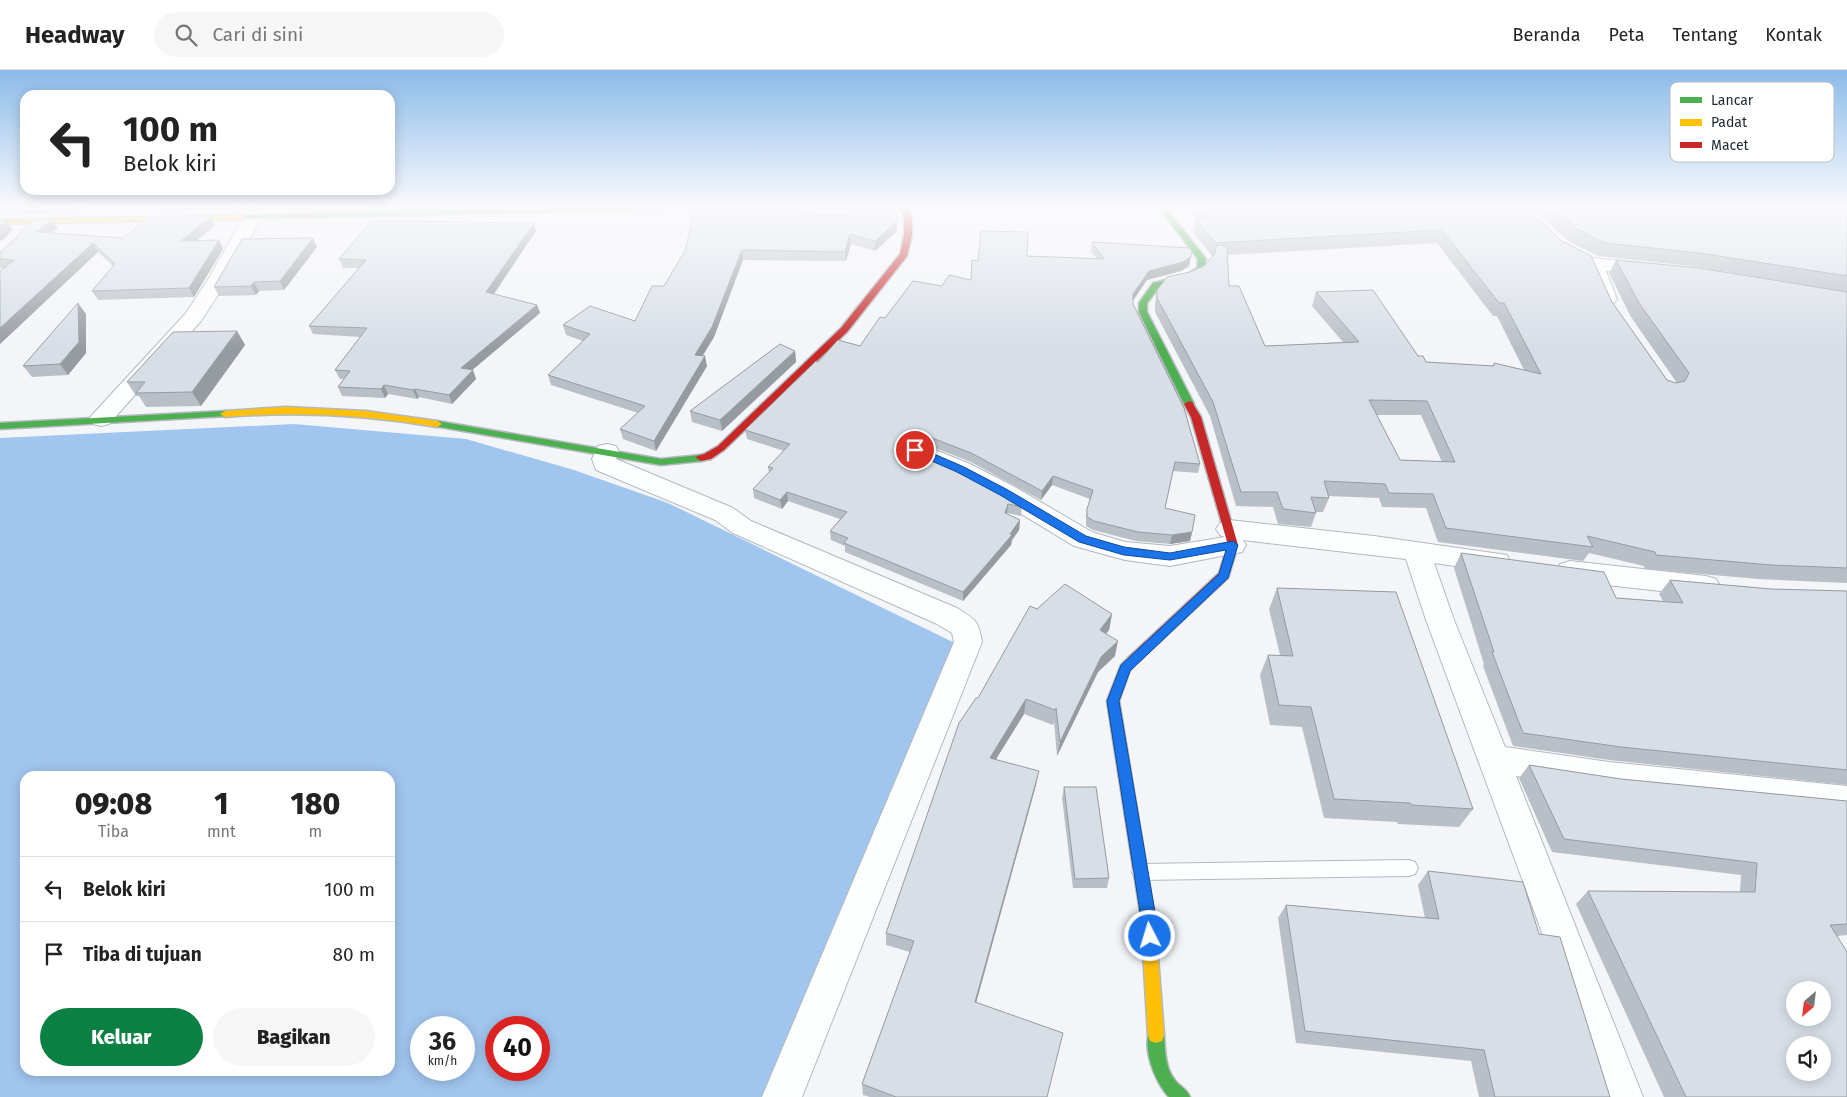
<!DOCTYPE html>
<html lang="id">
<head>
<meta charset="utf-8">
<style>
	body { margin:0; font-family:"Fira Sans",sans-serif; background:#f6f6f6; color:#222; height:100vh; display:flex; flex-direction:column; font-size:19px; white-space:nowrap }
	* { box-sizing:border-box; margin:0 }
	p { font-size:16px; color:#767676 }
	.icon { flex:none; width:28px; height:28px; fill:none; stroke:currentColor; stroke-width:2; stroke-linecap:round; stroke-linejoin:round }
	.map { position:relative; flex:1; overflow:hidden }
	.drawer { position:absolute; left:20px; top:701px; width:375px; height:305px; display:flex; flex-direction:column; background:#fff; border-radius:15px; box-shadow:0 2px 12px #0003 }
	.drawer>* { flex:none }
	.top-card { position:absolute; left:20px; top:20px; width:375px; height:105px; border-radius:15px; box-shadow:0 2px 12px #0003; background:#fff; color:#222; overflow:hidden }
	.needle { width:32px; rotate:208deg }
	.tools { position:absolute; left:1786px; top:911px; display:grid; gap:10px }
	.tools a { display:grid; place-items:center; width:45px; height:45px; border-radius:50%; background:#fff; box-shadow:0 2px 12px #0003; font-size:25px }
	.speed { position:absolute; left:410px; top:946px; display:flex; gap:10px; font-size:25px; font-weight:700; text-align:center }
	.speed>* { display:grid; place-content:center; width:65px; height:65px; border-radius:50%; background:#fff; box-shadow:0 2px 12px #0003; line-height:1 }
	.speed small { font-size:12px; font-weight:400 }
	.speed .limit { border:8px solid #d22; background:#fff; color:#111 }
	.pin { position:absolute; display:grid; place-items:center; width:42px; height:42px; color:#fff; margin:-21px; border:2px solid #fff; border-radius:50%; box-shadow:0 1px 5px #0007 }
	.me { position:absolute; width:55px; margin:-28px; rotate:355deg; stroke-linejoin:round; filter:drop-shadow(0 0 4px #0008) }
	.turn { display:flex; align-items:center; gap:18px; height:105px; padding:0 20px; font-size:22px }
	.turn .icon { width:65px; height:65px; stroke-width:2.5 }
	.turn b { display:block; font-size:35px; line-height:42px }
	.eta { display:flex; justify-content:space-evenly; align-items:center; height:85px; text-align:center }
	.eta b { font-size:30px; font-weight:800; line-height:35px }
	.action { display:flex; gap:10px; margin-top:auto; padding:10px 20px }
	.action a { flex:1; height:58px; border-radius:30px; background:#0b8043; color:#fff; font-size:20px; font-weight:800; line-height:58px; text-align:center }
	.action a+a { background:#f6f6f6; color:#222 }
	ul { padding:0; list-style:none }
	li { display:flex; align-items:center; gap:15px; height:65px; padding:0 20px; border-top:1px solid #e0e0e0 }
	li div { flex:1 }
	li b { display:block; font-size:19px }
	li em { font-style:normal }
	header { display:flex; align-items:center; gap:30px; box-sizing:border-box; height:70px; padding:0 25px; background:#fff; border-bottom:1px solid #e0e0e0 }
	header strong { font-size:24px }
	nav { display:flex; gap:28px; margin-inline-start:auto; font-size:18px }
	.search { width:350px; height:45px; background:#f6f6f6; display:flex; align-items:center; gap:12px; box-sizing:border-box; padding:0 18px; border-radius:28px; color:#767676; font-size:19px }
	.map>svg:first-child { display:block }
	.water { fill:#a0c5ee; fill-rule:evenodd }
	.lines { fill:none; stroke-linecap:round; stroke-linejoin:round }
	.lane-casing { stroke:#b4b9bf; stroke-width:2 }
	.street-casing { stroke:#b4b9bf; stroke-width:2 }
	.fast-casing { stroke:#b4b9bf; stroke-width:3 }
	.slow-casing { stroke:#b4b9bf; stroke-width:3 }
	.jam-casing { stroke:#b4b9bf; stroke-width:3 }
	.lane { fill:#fdfefe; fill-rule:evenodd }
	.street { fill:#fdfefe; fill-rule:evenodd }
	.fast { fill:#4caf50; fill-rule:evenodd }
	.slow { fill:#ffc107; fill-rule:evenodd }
	.jam { fill:#c62828; fill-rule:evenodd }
	.wall { fill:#b9bfc6; fill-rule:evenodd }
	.shaded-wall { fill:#969ba1 }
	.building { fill:#d7dee6; stroke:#969ba1; fill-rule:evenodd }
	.route { fill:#1a73e8; stroke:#114b97 }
	.key { fill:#fff; stroke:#bbbec1; stroke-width:1 }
	.key-label { font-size:14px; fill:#1d2731 }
</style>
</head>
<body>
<header>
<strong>Headway</strong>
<div class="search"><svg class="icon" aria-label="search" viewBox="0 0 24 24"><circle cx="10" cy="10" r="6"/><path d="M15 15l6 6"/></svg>Cari di sini</div>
<nav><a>Beranda</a><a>Peta</a><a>Tentang</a><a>Kontak</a></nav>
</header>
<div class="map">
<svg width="1847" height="1027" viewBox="0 0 1847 1027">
	<rect width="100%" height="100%" fill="#f3f5f8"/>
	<!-- water -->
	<path class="water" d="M294,354l172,15 108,31 94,33 295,144 -182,450h-781v-659zM25,706h365v295h-365zM421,958h43v42h-43zM496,958h43v42h-43z"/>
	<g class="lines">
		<defs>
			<path id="lane" d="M1409,790l6,2 3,6 -3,6 -6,2 -268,4 -6,-2 -3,-6 3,-6 6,-2z"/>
			<path id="street" d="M253,141l6,1 3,4 -33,62 -28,43 -92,103 -8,2 -8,-2 -4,-5 4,-5 93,-101 23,-35 35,-62 3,-4z
				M1594,188l56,6 7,2 3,4 -3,4 -7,2 -44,-5 11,28 -3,4 -7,2 -7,-2 -3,-4 -13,-35 3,-4z
				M915,372l55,22 43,22 79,46 33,10 45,4 55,-9 -5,-2 -4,-6 4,-6 9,-3 145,16 133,19 3,7 -3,7 -10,3 -63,-9 20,57 51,127 104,15 238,24v28l-238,-24 -93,-14 127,321h-40l-177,-477 -20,-61 -163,-19 3,5 -4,7 -72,14 -45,-6 -51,-14 -79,-48 -43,-22 -46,-21 -3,-5 3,-5z
				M607,374l9,2 3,6 -3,7 117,49 18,13 206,87c18,11 22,13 25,34l-180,455h-40l192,-455 -2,-9 -15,-9 -204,-91 -18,-13 -119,-50 -4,-11 6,-13z
				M1570,491l136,15 10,3 4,7 -4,7 -10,3 -136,-15 -10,-3 -4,-7 4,-7z"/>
			<path id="fast" d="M1158,136h6l42,53 -2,12 -12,8 -33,8 -12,16v9l47,92 -5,3 -5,-3 -45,-92v-9l14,-20 33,-8 11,-7 1,-9z
				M576,137l4,2 -1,2 -339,8 -4,-2 4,-2z
				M225,341l3,1v4l-228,13v-6z
				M437,351l224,38 40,-4 5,3 -5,3 -40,4 -227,-39 -2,-2z
				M1156,957l6,2 2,6c1,14 1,32 10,44 5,7 13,10 16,18h-21c-14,-15 -27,-48 -19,-68z"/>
			<path id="slow" d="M240,145l4,2 -1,2 -243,5v-4z
				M286,337l80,4 71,10 5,3 -5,3c-71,-12 -140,-16 -212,-10l-5,-3 5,-3z
				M1134,584l4,2 2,3 -10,11 -11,31 36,217 9,117 -2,6 -6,2 -6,-2 -2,-6 -7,-117 -34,-217 14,-36 9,-9z"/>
			<path id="jam" d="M630,136h83l-4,2 -133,3 -4,-2 4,-2z
				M750,136h196l-4,2h-35l5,10v17l-5,21 -60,76 -123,118 -13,9 -10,2 -5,-3 1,-2 7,-2 14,-8 123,-118 59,-74 4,-19v-17l-4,-10h-147z
				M1189,331l3,1 9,15 37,128 -10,33 -90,84h-8l-2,-3 2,-3 89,-83 9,-28 -37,-128 -7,-13z"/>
		</defs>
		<!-- lane casing -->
		<use href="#lane" class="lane-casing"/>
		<!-- street casing -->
		<use href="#street" class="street-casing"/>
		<!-- fast casing -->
		<use href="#fast" class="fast-casing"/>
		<!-- slow casing -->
		<use href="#slow" class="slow-casing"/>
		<!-- jam casing -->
		<use href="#jam" class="jam-casing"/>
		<!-- lane -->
		<use href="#lane" class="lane"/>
		<!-- street -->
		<use href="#street" class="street"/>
		<!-- fast -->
		<use href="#fast" class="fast"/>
		<!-- slow -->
		<use href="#slow" class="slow"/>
		<!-- jam -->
		<use href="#jam" class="jam"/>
	</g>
	<!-- wall -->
	<path class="wall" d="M0,136h87l-9,7 -78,2z
		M172,136h66l-4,3 -60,2z
		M1185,136h340l87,96 55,78 10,3 -46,-66 -22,-44 7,-13 231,32v291l-89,-4 -113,-10 -1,-3 -55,-13 -6,8 -145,-19 -12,-34 -44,-1 -3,-9 -51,-2 1,2 -6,14h-7v1l-5,14 -33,-3 -5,-17 -37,-1 -26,-90 -55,-104v-8l2,-14 33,-18 14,-6 9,-10h-1l-19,-24 3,-14h1zM1437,173l56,73h4l27,54 -30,-7 -1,3 -67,-4 -110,-70 -4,14 31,36 -78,4 -36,-60 -2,-31zM1376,345h45l21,47 -42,-2z
		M1530,136h317v86l-156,-26 -93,-10 -28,-14z
		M737,141l66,1v2l94,7v10l-22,20 -24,-7 -5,17 -103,-1 -29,77 -12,19 5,10 -51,85 -33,-12 -3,-10 18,-16 -87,-28 -3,-10 35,-34 -17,-6 -3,-10 72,-4 29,-35 21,-35z
		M52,150l6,8 -6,5 71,5 92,-13 -18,15h22l4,9 -29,48 -96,3 -6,-9 21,-25 -15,-14 -98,92v-73l4,-3h-4v-9l2,-8z
		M536,161l-42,63 43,11 3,8 -68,57 4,9 -24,25 -33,-7 -2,2 -29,-5 -3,4 -43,-2 -4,-9 6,-8h-4l-5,-9 26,-33 -48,-3 -4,-8 50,-58h-16l-4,-9z
		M313,168l4,9 -33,43 -25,1 -3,4 -37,1 -5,-9z
		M1092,172l97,24 -8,5 -34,9 -14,21v3l67,160 -2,9 -25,-2 -8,37 27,24 -2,9 -20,3 -34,-3 -43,-11 -7,-4v-8l1,-9 3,-10 -38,-14 -11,15 -70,-38 -57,-22 -9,3 -1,2 1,2 117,60 -1,9 -14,-3v1l13,6 -1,10 -7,10 -1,5 -48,56 -118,-49v-6l-14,-6 -1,-9 10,-12 -52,-18 -6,8 -28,-11 -1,-9 16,-16 -1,-6 16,-16 -37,-12 -2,-9 73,-68 42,-16 25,-28 57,-32 29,-6 7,-19 49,-5 70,3 -6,-8z
		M86,244v39l-18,22 -36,2 -9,-11z
		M237,261l8,14 -44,61 -55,1 -7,-11h-3l-9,-14z
		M795,281l1,11 -74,69 -30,-9 -2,-11z
		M1461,483l155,45 47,3 -4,-7 11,-14 101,9 76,2v194l-238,-25 -96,-14 -30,-80 1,-2 -30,-96z
		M1277,518l196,221 -14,18 -61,-3 -1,-2 -73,-4 -22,-91 -32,-2 -10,-50 8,-20h12l-11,-46z
		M1037,539l75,5 -3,16 -3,4 9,22 -17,16 -41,84 -3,-34 -1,3 -29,-11 -28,45 40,26 -60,218 71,94h-177l-7,-2 -1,-11 48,-132 -24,-7v-12l92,-235z
		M1529,695l92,14 226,22v134l-10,1 10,161h-183l-88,-193 12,-13 152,1 1,-17 -189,-23 -33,-74z
		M1064,717l45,91 -2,10h-34l-11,-90z
		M1428,801l111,63 71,163h-131l-8,-36 -175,-18 -18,-125 8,-13 139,13 -7,-33z"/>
	<!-- shaded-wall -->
	<path class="shaded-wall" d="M74,136h13l-9,7z
		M232,136h6l-4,3z
		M211,146l4,9 -29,25 -5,-9z
		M52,150l6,8 -16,13 -6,-9z
		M7,151l6,9 -13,12v-15z
		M897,151v10l-22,20v-10z
		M534,153l2,8 -47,70 -3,-9z
		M850,164l1,10 -5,17 -1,-9z
		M313,168l4,9 -33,43 -4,-9z
		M219,170l4,9 -29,48 -5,-9z
		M93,173l5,9 -98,92v-16z
		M742,180l1,10 -29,77 -17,28 -2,-10z
		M1191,187l-2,9 -8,5 -34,9 -16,23 2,-9 16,-23z
		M254,212l5,9 -3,4 -5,-9z
		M78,233l8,11v39l-18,22 -8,-11z
		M537,235l3,8 -76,64 -3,-9z
		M237,261l8,14 -44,61 -9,-14z
		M795,281l1,11 -74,69 -2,-11z
		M705,286l2,10 -51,85 -2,-10z
		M473,300l3,9 -24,25 -3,-9z
		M384,315l4,9 -3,4 -4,-9z
		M415,319l4,8 -2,2 -4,-9z
		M914,361v9l-9,3 -4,6v-9l4,-6z
		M1053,406l-1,9 -11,15 1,-9z
		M787,422l1,9 -6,8 -2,-9z
		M1008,434l-1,9 -3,9 1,-9z
		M1020,450l-1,10 -7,10 -1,5 -48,56v-9l47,-58z
		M1192,462l-2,9 -20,3 2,-9z
		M1112,544l-3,16 -12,15 3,-15z
		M1118,571l-3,15 -17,16 -41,84 3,-14 41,-85z
		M1026,629l-2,15 -36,58 2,-14z
		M1039,701l-3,14 -63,229 2,-12z"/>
	<!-- building -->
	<path class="building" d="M696,136h40l-1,5 68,1 -1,2 52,2 2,-10h39l2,15 -22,20 -25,-7 -5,18 -103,-2 -30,77 -17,28 10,1 -51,85 -34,-12 25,-23 -97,-31 42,-41 -27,-9 27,-19 45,15 17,-35h12l21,-35z
		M1199,136h326l35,34 31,16 21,46 55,78 9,3 9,-2 4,-8 -50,-70 -23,-43 83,8 148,24v276l-76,-3 -115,-10 -1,-3 -68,-16 6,11 -147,-19 -13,-34 -44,-1 -4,-9 -61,-3 5,17 -18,-1 5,16 -33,-4 -6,-17h-36l-28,-90 -56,-104v-8l10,-13 23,-5 14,-6 10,-11 3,-10 10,1 2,40h10l26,60 94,-4 -43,-50 57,-2 45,66h5l3,6 68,4v-3l47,11 -37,-71h-5l-57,-73 -227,13 -19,-25h15zM1369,330l58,1 28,61 -55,-2z
		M1551,136h296v70l-148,-23 -94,-10 -28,-14z
		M211,146l-30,25 38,-1 -30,48 -97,3 23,-27 -22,-21 -93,85v-57l14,-11 -14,-1v-7l2,-1 32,-31h18l-16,12 87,6 26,-21z
		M0,151h7l-7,6z
		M372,151l162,2 -48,69 51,13 -76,63 12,2 -24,25 -34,-6 -2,1 -29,-5 -3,4 -43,-2 12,-16 -15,-1 32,-42 -58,-2 57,-66 -27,-1z
		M981,161l47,1 -1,24 77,3 -12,-17 98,6 2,3 -1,6 -8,5 -34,9 -16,23v10l51,104 16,56 -25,-2 -10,46 30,7 -3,17 -20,3 -34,-3 -44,-11 -7,-4v-8l6,-19 -40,-14 -11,15 -71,-38 -57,-22 -9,3 -4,6 4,7 90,43 27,17 -14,-3 -3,9 15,7 -10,14 2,1 -49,57 -119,-49 4,-5 -18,-7 17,-19 -60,-20 -7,8 -27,-11 20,-21 -5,-1 22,-23 -45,-14 71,-69 2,1 20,-22 22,6 20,-29 5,1 28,-37 29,5 7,-11 22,5 1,-20 6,1z
		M313,168l-33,43 -26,1 -3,4 -37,1 28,-48z
		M78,233l1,39 -19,22 -37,2z
		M237,261l-45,61 -56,1 9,-11h-18l46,-50z
		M780,274l15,7 -75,69 -30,-9z
		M1461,483l143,19 12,26 67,5 -13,-23 101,9 76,2v179l-226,-23 -98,-14 -31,-81h2z
		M1065,514l47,30 -12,16 18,11 -17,16 -41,85 -4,-34 -1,2 -29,-11 -36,59 49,13 -64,231 88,31 -16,64h-151l-34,-13 52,-143 -28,-8 73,-210 17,-25h2l52,-92 7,3z
		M1277,518l119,4 77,217 -62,-4 -1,-2 -76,-4 -23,-92 -32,-2 -11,-50 25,1z
		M1529,695l92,14 226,22v123l-17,1 17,27v145h-161l-98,-206 167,1 2,-29 -193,-24zM1795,920h27v28h-27zM1795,975h27v27h-27z
		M1064,717h32l13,91 -34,1z
		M1428,801l95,11 16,52 21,3 50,160h-115l-11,-47 -179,-19 -19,-126 153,14z"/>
	<!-- sky -->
	<linearGradient id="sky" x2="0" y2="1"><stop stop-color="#8bbbea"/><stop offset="0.49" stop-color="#fafafc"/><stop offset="1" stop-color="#fafafc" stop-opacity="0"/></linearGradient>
	<rect width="1847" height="279" fill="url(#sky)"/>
	<!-- route -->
	<path class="route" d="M911,377h7l46,20 44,23 78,46 38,11 46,6 63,-12 5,4 -10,33 -98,93 -11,30 37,217 1,18 -2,5 -5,3 -6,-3 -3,-23 -34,-217 14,-36 98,-91 7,-24 -56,10 -46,-5 -45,-13 -79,-47 -43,-23 -46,-20z"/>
	<!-- legend -->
	<rect x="1670" y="12" width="164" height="80" rx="8" class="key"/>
	<rect x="1680" y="27" width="22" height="6" fill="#4caf50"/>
	<rect x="1680" y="49" width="22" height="7" fill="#ffc107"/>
	<rect x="1680" y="72" width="22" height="6" fill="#c62828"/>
	<g class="key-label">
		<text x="1711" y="35">Lancar</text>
		<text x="1711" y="57">Padat</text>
		<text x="1711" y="80">Macet</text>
	</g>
</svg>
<div class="tools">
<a><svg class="needle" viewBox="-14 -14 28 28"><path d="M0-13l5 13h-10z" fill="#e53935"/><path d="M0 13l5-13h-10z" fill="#767676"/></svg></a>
<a><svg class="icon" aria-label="sound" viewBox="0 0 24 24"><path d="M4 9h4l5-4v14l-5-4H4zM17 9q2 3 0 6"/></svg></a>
</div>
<div class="speed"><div>36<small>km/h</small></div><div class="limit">40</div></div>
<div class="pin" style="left:915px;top:380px;background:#d93025"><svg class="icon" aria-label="arrive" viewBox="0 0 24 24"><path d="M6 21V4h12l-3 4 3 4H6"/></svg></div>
<svg class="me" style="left:1150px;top:866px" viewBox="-20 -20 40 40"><circle r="17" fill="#1a73e8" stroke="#fff" stroke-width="3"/><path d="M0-11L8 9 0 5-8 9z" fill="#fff"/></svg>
<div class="top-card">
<div class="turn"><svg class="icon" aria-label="left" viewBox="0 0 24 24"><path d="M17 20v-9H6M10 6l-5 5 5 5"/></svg><div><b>100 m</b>Belok kiri</div></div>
</div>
<section class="drawer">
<div class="eta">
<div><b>09:08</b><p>Tiba</p></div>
<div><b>1</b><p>mnt</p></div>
<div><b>180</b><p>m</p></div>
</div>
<ul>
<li><svg class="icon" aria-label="left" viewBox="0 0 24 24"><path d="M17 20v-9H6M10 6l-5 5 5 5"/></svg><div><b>Belok kiri</b></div><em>100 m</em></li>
<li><svg class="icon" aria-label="arrive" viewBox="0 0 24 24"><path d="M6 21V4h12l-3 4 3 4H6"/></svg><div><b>Tiba di tujuan</b></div><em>80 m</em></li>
</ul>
<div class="action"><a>Keluar</a><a>Bagikan</a></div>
</section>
</div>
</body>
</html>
